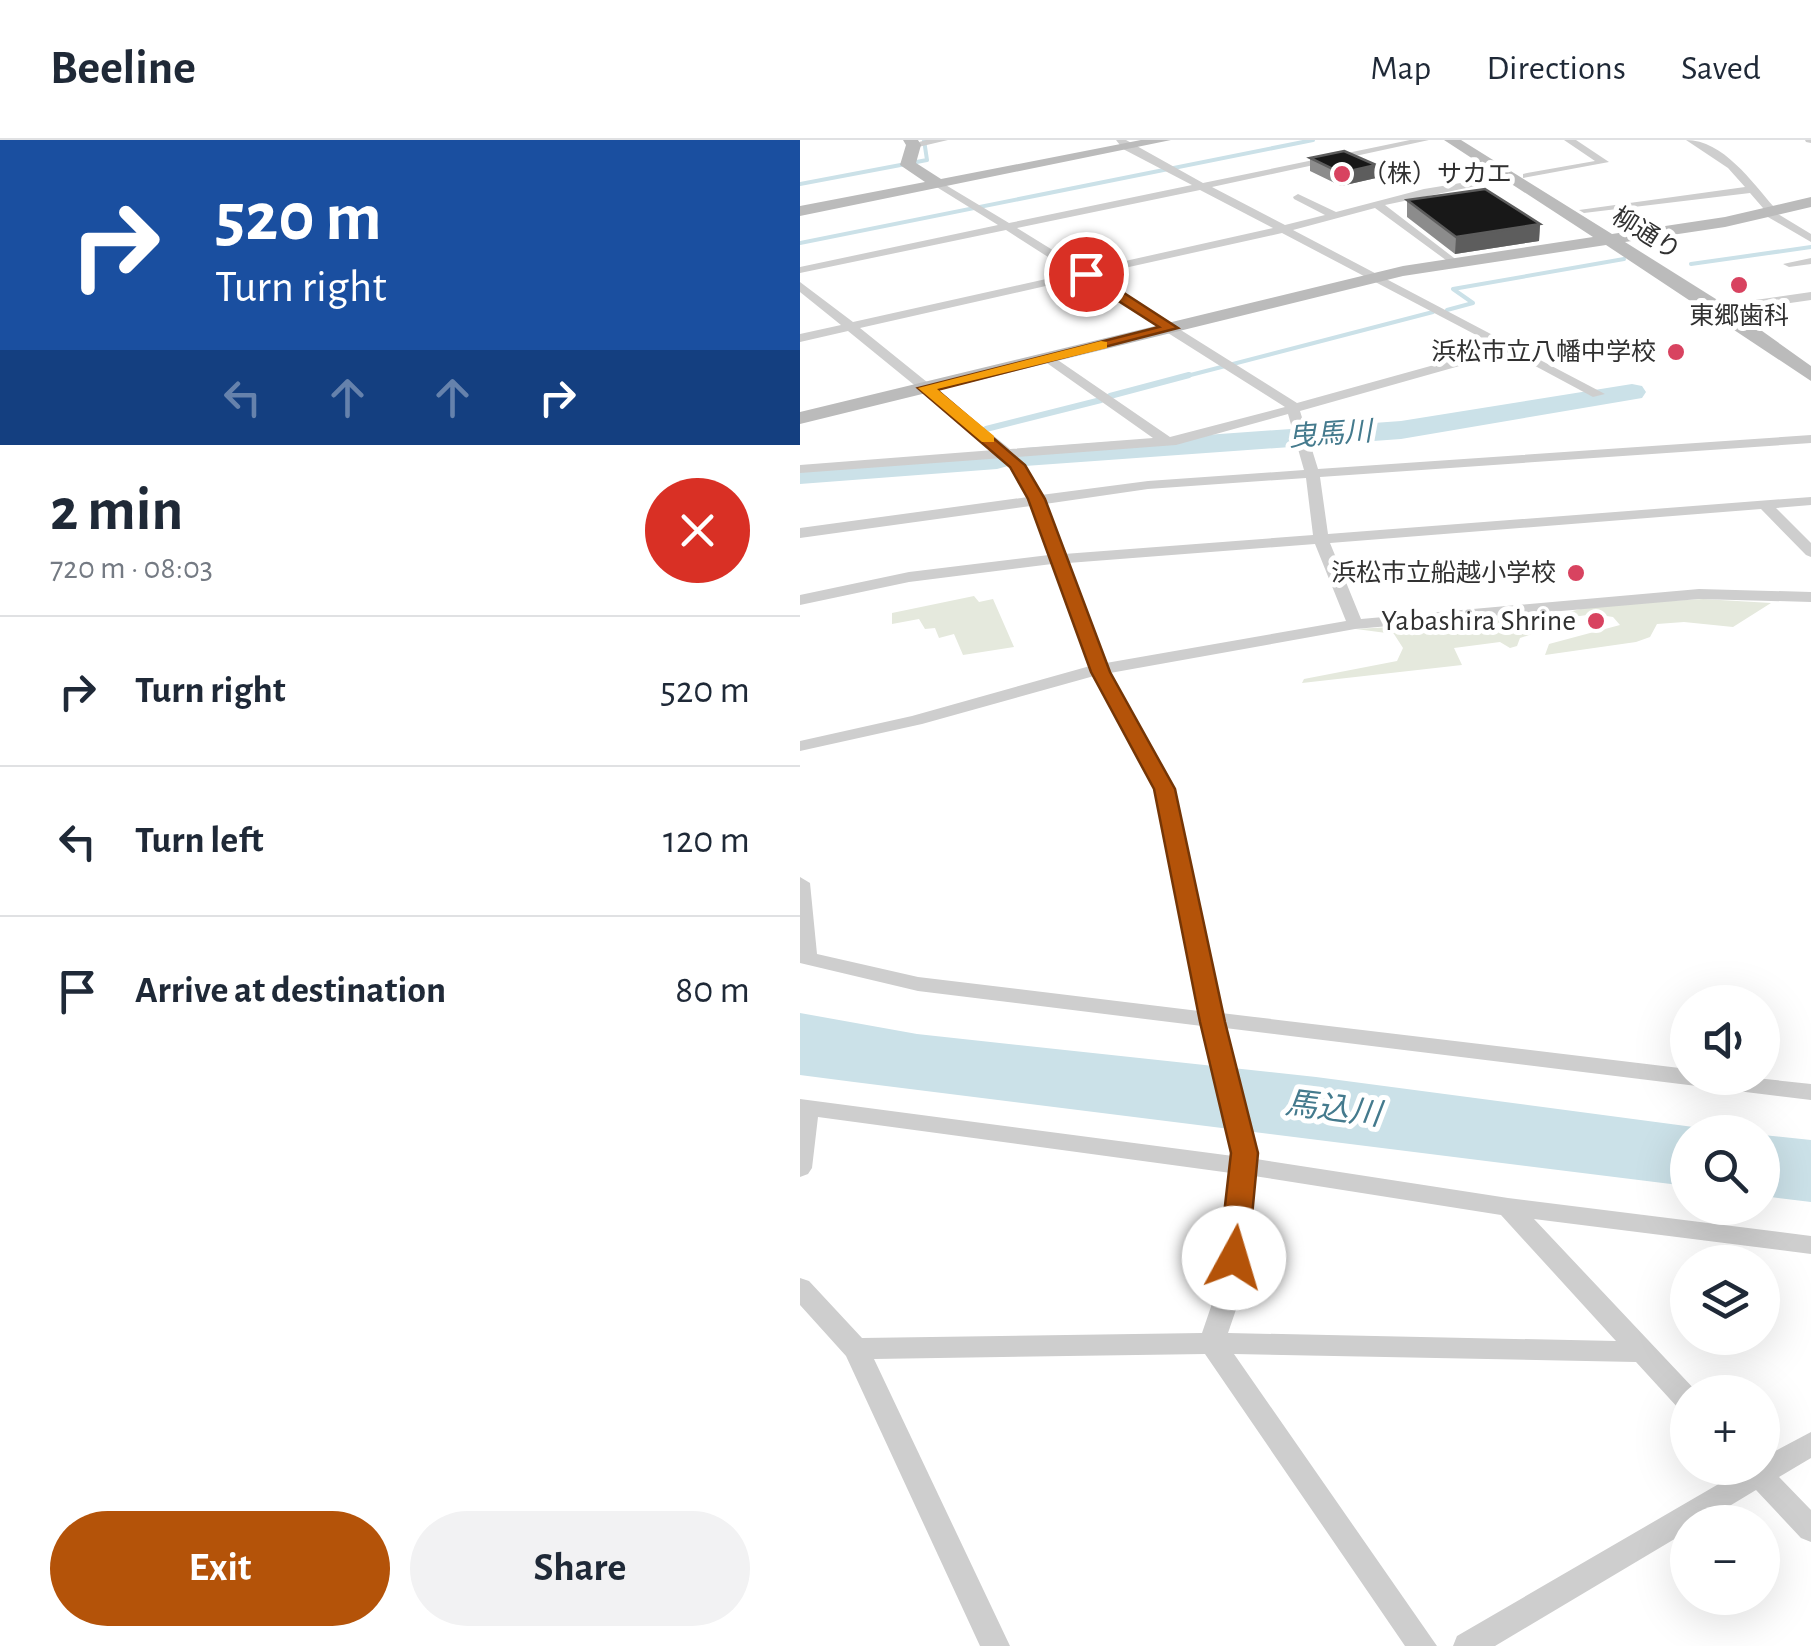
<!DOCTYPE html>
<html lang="en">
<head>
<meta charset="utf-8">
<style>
	body { margin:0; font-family:"Alegreya Sans","Noto Sans JP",sans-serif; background:#f2f2f3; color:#1f2937; height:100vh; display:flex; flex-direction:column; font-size:38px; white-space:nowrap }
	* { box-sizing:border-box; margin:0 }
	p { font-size:32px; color:#747a83 }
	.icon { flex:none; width:55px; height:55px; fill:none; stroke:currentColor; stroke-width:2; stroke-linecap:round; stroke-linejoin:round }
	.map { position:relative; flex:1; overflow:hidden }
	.details { display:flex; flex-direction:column; background:#fff; width:800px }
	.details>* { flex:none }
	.top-card { background:#1a4fa0; color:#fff; overflow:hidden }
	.tools { position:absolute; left:870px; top:845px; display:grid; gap:20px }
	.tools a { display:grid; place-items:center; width:110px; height:110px; border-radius:50%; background:#fff; box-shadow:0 10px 40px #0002; font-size:50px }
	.pin { position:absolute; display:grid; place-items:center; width:85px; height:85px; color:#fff; margin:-42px; border:5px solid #fff; border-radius:50%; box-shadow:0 2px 10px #0007 }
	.me { position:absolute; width:110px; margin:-55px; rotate:6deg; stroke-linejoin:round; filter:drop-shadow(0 0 8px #0008) }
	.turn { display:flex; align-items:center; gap:35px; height:210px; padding:0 50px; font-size:45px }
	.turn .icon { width:130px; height:130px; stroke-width:2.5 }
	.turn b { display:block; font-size:70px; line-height:85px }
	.lanes { display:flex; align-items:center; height:95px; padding:0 50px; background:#0003; justify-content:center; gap:50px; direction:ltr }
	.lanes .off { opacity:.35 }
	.round { display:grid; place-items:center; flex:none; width:105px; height:105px; border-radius:52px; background:#f2f2f3 }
	.headline { display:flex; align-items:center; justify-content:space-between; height:170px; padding:0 50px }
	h1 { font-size:60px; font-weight:600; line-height:75px }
	.primary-button { display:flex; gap:20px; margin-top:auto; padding:20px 50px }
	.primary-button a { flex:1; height:115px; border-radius:60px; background:#b45309; color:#fff; font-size:40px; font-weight:600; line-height:115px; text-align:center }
	.primary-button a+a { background:#f2f2f3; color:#1f2937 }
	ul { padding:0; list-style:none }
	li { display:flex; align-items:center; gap:30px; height:150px; padding:0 50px; border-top:2px solid #e0e1e3 }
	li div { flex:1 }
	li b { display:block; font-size:38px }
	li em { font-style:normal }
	header { display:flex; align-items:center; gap:60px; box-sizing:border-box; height:140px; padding:0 50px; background:#fff; border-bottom:2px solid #e0e1e3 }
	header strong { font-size:48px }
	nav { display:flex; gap:55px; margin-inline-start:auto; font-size:35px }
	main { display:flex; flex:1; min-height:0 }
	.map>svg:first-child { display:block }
	.green { fill:#e5e9dd }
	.water { fill:#cbe1e8 }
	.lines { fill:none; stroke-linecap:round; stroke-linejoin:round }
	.stream-far1 { stroke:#cbe1e8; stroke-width:4 }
	.stream { stroke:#cbe1e8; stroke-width:6 }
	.river { fill:#cbe1e8; fill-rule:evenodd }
	.street { fill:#cecece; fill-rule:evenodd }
	.secondary { fill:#bbb; fill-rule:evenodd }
	.wall { fill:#8c8c8c }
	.shaded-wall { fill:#5d5d5d }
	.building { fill:#181818; stroke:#5d5d5d; stroke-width:2.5 }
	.route { fill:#b45309; stroke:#753606; stroke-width:2.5 }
	.slow { fill:#f59e0b }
	.poi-dot { fill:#d84360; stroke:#fff; stroke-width:4 }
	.labels { text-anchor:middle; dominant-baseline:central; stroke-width:10; stroke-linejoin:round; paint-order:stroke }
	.far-poi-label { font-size:25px; fill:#313131; stroke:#fff; text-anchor:end }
	.far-street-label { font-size:25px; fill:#313131; stroke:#fff }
	.far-water-label { font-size:28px; font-style:italic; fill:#447a8d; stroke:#fff }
	.poi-label { font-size:30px; fill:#313131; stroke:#fff; text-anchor:end }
	.water-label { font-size:32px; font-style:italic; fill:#447a8d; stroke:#fff }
</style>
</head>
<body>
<header>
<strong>Beeline</strong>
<nav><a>Map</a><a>Directions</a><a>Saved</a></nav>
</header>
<main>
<section class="details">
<div class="top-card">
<div class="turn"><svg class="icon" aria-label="right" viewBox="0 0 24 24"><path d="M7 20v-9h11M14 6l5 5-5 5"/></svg><div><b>520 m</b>Turn right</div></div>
<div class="lanes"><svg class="icon off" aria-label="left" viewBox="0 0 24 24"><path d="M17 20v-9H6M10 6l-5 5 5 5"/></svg><svg class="icon off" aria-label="ahead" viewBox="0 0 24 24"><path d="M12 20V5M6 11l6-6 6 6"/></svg><svg class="icon off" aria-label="ahead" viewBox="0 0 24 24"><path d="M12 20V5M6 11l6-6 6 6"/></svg><svg class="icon" aria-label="right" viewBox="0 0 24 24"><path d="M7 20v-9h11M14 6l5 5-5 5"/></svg></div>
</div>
<div class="headline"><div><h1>2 min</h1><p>720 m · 08:03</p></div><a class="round" style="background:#d93025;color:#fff"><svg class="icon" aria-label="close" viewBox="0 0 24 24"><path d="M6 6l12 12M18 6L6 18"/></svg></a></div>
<ul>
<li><svg class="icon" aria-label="right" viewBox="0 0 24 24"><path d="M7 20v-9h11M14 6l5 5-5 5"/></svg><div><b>Turn right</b></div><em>520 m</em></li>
<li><svg class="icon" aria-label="left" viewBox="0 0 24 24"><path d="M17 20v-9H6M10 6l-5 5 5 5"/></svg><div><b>Turn left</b></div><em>120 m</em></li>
<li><svg class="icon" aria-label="arrive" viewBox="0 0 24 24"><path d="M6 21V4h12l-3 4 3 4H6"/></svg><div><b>Arrive at destination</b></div><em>80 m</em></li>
</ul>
<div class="primary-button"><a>Exit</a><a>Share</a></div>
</section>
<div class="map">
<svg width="1011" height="1506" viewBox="0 0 1011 1506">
	<rect width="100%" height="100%" fill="#fff"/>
	<!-- green -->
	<path class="green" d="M174,456l5,6 14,-3 21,48 -51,8 -9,-21 -15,4 -4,-10 -10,1 -6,-10 -27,5v-11z
		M903,459l68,4 -38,24 -49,-5 -27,2 -7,13 -14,5 -91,13 4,-11 71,-19 -7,-8 -19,-3 -28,4 3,-6 27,-7z
		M732,471l6,9 -6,14 -12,4 -3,8 -7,2 -10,-6 -46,6 8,17 -160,18 2,-4 93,-18 6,-13 -9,-14 -38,-5 53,-3 13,4 12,-8 35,-1 3,10 19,-16z"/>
	<!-- water -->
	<path class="water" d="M0,873l117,21 399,43 415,55h-43l-1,54 -833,-104 -54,-7z
		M963,995l48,5v62l-48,-6z"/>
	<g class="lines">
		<!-- stream-far1 -->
		<path class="stream-far1" d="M0,44l127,-24 -3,-20
			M0,103l513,-103
			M891,124l120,-17
			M647,170l26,-7 -20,-14 171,-30
			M379,238l254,-66"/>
		<!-- stream -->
		<path class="stream" d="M310,256l79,-21
			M186,289l115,-29"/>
		<!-- river -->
		<path class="river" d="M832,244l10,2 4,6 -4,6 -241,41 -376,27 -13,-6 -4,6 -11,3 -197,15v-18l197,-15 13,6 4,-6 11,-3 376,-27z"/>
		<!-- street -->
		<path class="street" d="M126,0h22l-34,8 -5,-3z
			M316,0h10l77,43 207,-43h19l-217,47 73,38 40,-10 -31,-16 -1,-2 5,-3 38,18 88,-23 85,-14 5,3 -129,27 73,56 2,2 -6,3 -79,-58 -82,22 312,164 -12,3 -84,-45 -209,59 18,58 493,-34v8l-491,34 8,57 483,-37v8l-35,3 35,35v14l-5,-2 -45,-46 -431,34 31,76 338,-30 112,3v10l-112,-3 -344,30 -245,44 63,116 48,224 467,56v9h68l55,6v16l-586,-72 31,131 252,39 303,38v18l-277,-35 163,173h-9v20l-9,-3 -43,-47 -402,-8 203,292h-32l-200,-292 -331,5 136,287h-30l-134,-290 -46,-51v-27l9,3 53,57 340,-5 15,-44 14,-116 -413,-56 -6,51 -4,6 -8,3v-78l433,57 -31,-130 -284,-35 -118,-28v-86l10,6 7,71 101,23 281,34 -44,-222 -61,-113 -172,48 -122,27v-10l112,-25 178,-50 -38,-102 -143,18 -109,23v-10l109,-23 140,-17 -18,-49 -231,32v-10l228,-31 -25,-39 -203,15v-8l194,-15 -146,-119 -48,11v-8l41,-9 -41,-33v-10l53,40 220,-49 -67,-43 -206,43v-6l198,-42 -63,-39 -1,-2 5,-3 70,42 183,-38 -69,-36zM400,50l73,38 -188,42 -68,-42zM482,93l217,114 -202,56 -204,-128zM281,138l204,129 -115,30 -121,-83 -6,4 1,3 109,77 -143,11 -150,-121zM488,274l16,56 -156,11 -107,14 -24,-38 159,-12zM506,338l7,57 -249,19 -19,-50 103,-15zM515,404l31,77 -240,42 -38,-100zM454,1036l247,39 115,126 -388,-8 15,-44z
			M764,0h12l33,22 -86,16v-4l4,-1 68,-12z
			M886,0c37,0 66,42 88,67l-1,4 38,23v8l-50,-29 2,-5 -13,-15 -166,20 -5,-3 166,-23 -17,-19z
			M1005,0h6v3l-5,-1z
			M1011,118v6l-22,3 -6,-3z
			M1011,152v8l-70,10 -6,-4 6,-4z
			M1011,1292v26l-32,19 32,33v32l-10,-4 -45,-48 -53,32h-15v9l-193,115h-42l4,-10 284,-165v-3h21v-10z"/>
		<!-- secondary -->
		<path class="secondary" d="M103,0h15l3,5 -5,18 25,16 200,-39h30l-371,76v-10l125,-24 -25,-17 6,-20z
			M644,0h17l151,94 113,-17 86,-20v10l-86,20 -100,15 102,64 84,60v15l-205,-136 -203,31 -603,148v-12l603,-146 190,-29z"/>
	</g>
	<!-- wall -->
	<path class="wall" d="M510,18l66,7v13l-35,8 -31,-15z
		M607,60l133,24 -1,17 -84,13 -48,-37z"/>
	<!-- shaded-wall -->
	<path class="shaded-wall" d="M576,25v13l-35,8v-13z
		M740,84l-1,17 -84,13 1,-17z"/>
	<!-- building -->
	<path class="building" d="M544,11l32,14 -35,8 -31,-15z
		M685,49l55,35 -84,13 -49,-37z"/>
	<!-- route -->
	<path class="route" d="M281,131h9l88,57 -241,62 88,75 20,34 65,173 65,117 50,233 33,131 -10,105 -4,8 -10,3 -11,-3 -4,-8 12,-105 -31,-131 -46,-233 -63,-117 -63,-173 -18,-32 -92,-79 241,-61 -78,-50z"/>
	<!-- slow -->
	<path class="slow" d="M301,201l6,1v6l-170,41 57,47v6h-12l-64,-54z"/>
	<!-- markers -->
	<g class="poi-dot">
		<circle cx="542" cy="34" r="10"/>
		<circle cx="939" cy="145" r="10"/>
		<circle cx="876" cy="212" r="10"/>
		<circle cx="776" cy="433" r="10"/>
		<circle cx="796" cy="481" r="10"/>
	</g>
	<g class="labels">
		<!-- far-poi labels -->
		<g class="far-poi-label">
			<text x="562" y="34" text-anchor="start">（株）サカエ</text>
			<text x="939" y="176" text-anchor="middle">東郷歯科</text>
			<text x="856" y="212">浜松市立八幡中学校</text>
			<text x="756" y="433">浜松市立船越小学校</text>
		</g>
		<!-- far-street labels -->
		<g class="far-street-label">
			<text transform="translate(846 94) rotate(32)">柳通り</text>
		</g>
		<!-- far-water labels -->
		<g class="far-water-label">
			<text transform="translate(530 295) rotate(-4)">曳馬川</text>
		</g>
		<!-- poi labels -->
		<g class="poi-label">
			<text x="776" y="481">Yabashira Shrine</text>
		</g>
		<!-- water labels -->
		<g class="water-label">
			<text transform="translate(533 969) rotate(7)">馬込川</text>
		</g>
	</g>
</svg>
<div class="tools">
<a><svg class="icon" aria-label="sound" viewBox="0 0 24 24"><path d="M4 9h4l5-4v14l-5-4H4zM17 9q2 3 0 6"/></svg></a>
<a><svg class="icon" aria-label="search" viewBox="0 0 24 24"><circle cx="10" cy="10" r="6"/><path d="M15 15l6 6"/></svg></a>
<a><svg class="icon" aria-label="layers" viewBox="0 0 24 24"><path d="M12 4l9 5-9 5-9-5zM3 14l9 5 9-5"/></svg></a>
<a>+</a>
<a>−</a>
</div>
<div class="pin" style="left:286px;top:134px;background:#d93025"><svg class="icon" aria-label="arrive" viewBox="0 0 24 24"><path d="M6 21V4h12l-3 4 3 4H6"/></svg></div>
<svg class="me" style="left:434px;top:1118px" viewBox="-20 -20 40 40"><circle r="19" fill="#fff"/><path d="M0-13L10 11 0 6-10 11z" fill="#b45309"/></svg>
</div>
</main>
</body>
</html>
